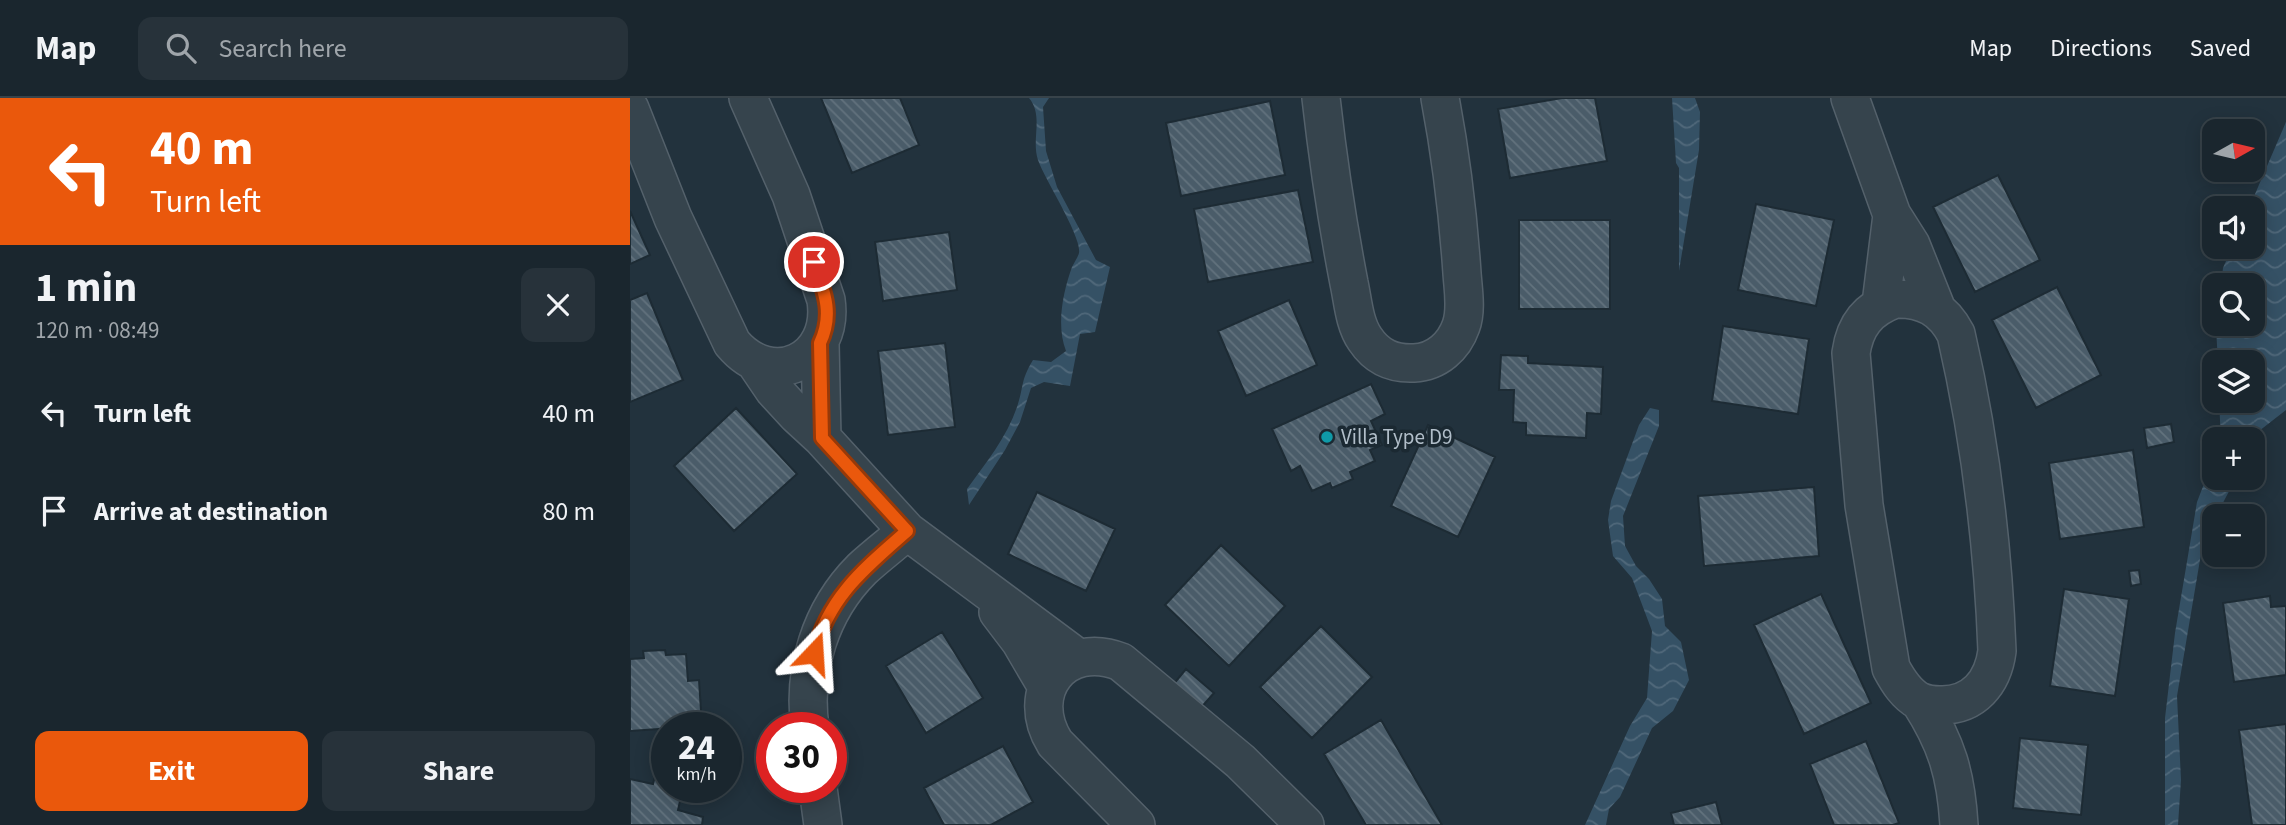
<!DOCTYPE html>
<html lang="en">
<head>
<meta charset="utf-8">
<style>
	body { margin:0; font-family:"Source Sans 3",sans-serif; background:#27323a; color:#f1f3f6; height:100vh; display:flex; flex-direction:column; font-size:26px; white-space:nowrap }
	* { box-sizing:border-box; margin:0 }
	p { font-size:23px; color:#9fa5aa }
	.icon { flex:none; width:38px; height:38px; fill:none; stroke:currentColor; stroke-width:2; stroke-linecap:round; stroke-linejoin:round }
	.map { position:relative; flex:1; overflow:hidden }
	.sheet { display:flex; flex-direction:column; background:#1a262e; width:630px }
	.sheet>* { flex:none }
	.top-card { background:#ea580c; color:#fff; overflow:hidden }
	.needle { width:46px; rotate:82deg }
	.tools { position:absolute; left:1572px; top:21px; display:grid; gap:14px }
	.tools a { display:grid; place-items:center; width:63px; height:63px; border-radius:14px; background:#1a262e; box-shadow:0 4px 18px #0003,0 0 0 2px #38434a; font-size:35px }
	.speed { position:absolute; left:21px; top:614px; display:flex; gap:14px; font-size:35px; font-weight:700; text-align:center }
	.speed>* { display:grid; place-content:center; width:91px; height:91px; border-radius:50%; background:#1a262e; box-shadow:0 4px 18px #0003,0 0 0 2px #38434a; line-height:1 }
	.speed small { font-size:18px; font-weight:400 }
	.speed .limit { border:10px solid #d22; background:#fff; color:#111 }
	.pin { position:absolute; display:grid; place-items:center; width:60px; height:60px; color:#fff; margin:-30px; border:4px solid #fff; border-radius:50%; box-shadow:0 2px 7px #0007 }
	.me { position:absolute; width:77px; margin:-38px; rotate:20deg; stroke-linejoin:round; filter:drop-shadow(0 0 5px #0008) }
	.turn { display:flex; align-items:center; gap:24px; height:147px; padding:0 35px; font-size:32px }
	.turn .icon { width:91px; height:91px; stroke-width:2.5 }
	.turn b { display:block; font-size:49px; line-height:60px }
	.round { display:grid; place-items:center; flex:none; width:74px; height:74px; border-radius:14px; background:#27323a }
	.summary { display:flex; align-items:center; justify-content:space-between; height:119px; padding:0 35px }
	h1 { font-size:42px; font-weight:700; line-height:52px }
	.button { display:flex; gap:14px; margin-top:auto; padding:14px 35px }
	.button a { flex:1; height:80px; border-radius:14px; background:#ea580c; color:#fff; font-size:28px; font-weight:700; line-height:80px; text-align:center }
	.button a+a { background:#27323a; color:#f1f3f6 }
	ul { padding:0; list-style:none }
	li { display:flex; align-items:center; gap:21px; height:98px; padding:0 35px }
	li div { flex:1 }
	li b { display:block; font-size:26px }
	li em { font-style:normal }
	header { display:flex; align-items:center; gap:42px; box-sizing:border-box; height:98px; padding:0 35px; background:#1a262e; border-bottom:2px solid #38434a }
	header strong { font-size:33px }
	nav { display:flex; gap:38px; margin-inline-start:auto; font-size:24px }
	.search { width:490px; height:63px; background:#27323a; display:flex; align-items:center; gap:18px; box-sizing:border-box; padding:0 24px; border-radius:14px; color:#9fa5aa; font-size:26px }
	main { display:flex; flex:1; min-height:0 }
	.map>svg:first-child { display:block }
	.water { fill:url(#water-waves) }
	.building { fill:url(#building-back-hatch); stroke:#1d2b34; stroke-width:2 }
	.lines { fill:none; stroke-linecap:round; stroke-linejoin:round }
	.minor-casing { stroke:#54616b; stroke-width:40 }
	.minor { stroke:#36444d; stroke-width:37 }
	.route-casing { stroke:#983908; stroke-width:18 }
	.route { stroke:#ea580c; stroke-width:12 }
	.culture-dot { fill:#0f9aa8; stroke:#1b2932; stroke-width:2.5 }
	.labels { text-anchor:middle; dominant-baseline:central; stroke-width:7; stroke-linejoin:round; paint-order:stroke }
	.poi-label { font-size:21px; fill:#b1bec9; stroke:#1b2932; text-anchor:start }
</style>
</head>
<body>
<header>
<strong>Map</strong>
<div class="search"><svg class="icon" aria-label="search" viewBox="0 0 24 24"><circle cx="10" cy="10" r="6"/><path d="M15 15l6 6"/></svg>Search here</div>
<nav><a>Map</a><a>Directions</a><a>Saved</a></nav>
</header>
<main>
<section class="sheet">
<div class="top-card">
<div class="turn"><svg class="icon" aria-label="left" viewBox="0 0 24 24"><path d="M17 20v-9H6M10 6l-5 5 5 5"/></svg><div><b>40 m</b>Turn left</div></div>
</div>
<div class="summary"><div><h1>1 min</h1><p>120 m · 08:49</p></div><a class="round"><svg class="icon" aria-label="close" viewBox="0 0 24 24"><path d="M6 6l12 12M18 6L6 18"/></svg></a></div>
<ul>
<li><svg class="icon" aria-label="left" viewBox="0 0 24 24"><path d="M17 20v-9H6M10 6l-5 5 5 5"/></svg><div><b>Turn left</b></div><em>40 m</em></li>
<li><svg class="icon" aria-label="arrive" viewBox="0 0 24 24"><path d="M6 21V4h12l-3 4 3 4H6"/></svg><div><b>Arrive at destination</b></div><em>80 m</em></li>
</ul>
<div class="button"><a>Exit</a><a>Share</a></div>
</section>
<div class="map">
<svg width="1656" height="727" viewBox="0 0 1656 727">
	<defs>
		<pattern id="water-waves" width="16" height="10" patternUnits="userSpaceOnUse" patternTransform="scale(1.75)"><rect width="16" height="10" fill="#355165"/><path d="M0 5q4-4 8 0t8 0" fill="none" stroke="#50687a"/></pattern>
		<pattern id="building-back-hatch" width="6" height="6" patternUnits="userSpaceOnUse" patternTransform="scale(1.75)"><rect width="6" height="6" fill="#4a5c69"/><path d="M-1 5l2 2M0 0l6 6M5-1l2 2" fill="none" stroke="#62727d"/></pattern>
	</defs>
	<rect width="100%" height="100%" fill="#22323d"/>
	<!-- water -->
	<path class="water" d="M399,0h20l-6,9 3,44 11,36 39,73 14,7 -15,65 -15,2 -10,52 -26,-4 -13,6 -11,34 -15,28 -36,55 -2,-16c18,-25 40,-52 50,-82 7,-20 3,-26 16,-47l18,2 15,-11c-10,-26 -3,-59 6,-84 2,-4 6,-10 7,-14 3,-16 -34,-73 -41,-93 -7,-21 6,-44 -9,-62z
		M1042,0h23l5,14 -1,38 -20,121v-103l-3,-5z
		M1656,24v288l-27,21 -7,13v-5h-31l-2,-38h33v-39h-34l-2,-34 1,-4h35v-39h-31l2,-17 9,-21h20v-39h-3z
		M1020,310l9,2v16l-36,90 2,30 11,20 13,13 13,20 3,27 16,16 8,38 -16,31 -21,17 -32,69 -11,12 -3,16h-21l45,-99 17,-28 5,-67 -20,-53 -19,-22 -5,-36 3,-19 28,-76z
		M1584,360v20h22l-20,38h-2v5l-11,21 -26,154 4,84 -3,45h-13v-107l10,-85 22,-131z"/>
	<!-- building -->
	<path class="building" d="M191,0h79l19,47 -67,28z
		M932,0h33l12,63 -97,17 -12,-69z
		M640,3l15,74 -104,21 -15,-73z
		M1368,77l42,85 -65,32 -42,-85z
		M668,92l15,72 -105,20 -14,-73z
		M1126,106l78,16 -18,86 -78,-16z
		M0,113l20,44 -20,9z
		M889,122h91v89h-91z
		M319,134l8,58 -74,11 -8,-59z
		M1427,189l44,88 -65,33 -44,-88z
		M17,195l36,87 -53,22v-102z
		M659,202l28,65 -71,31 -28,-65z
		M1093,228l86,13 -11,75 -86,-13z
		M315,245l10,84 -67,8 -10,-84z
		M871,257l27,1v7l75,4 -2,47 -14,-1 -1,25 -60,-3v-12l-13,-1 1,-32h-15z
		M741,286l14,30 -14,7 11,24 -12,5 5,11 -25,11 3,7 -21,9 -2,-5 -18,8 -12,-25 -9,5 -19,-42z
		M106,310l61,66 -63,57 -60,-65z
		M1541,326l3,18 -27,6 -3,-20z
		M798,327l67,32 -37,80 -67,-31z
		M1503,352l11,77 -84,12 -11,-76z
		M1184,389l5,69 -115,10 -6,-70z
		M407,394l78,37 -29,62 -78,-37z
		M591,447l64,61 -56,60 -64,-61z
		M1509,472l2,14 -10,2 -2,-15z
		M1434,491l65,10 -14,97 -65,-10z
		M1191,496l50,109 -67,31 -50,-109z
		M1640,498l1,11 15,-1v69l-52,7 -11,-79z
		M691,528l51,51 -60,61 -52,-51z
		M312,534l41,66 -57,35 -40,-67z
		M35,552l1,5 20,-1 2,27 11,-1 3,46 -72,5v-72l14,-1 -1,-7z
		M556,571l28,24 -15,17 -27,-24z
		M751,622l61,105h-76l-42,-71z
		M1656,626v101h-34l-13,-95z
		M1390,640l68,7 -7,70 -68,-7z
		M1236,643l33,82 -6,2h-59l-24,-61z
		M373,648l30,56 -42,23h-47l-20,-37z
		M27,669l10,2v19h16l-5,22 25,7 -1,8h-72v-46l23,5z
		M1086,704l6,23h-48l-3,-12z"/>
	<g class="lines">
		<defs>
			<path id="minor" d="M691,0c7,62 16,123 28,185 4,18 5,40 16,56 12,18 28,25 49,24 23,-1 40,-17 47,-37 6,-16 2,-37 1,-53 -4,-59 -11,-117 -22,-175
				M1220,0l42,117 19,30 26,65
				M0,11l43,109 59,125c40,48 103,18 94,-43l-35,-105 -43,-97
				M1265,201c29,-1 48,10 61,35 24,104 37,210 41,317 -4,31 -23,55 -57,54 -6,0 -15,-1 -21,-4 -13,-7 -21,-20 -28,-33l-27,-163 -13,-152c4,-28 17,-44 44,-54z
				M1251,206l11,-89
				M190,245l2,95
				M125,264l19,28 23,25 25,23 85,93 171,127
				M368,514l22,29 27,46
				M1290,604c27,42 36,73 39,123
				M180,630c-8,-58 10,-117 52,-159 14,-13 30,-25 45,-38
				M188,690l5,37
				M506,727l-81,-82c-32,-51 9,-104 66,-81l119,99 65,64"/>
		</defs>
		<!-- minor casing -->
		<use href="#minor" class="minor-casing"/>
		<!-- minor -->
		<use href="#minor" class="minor"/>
	</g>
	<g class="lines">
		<defs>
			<path id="route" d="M184,555c15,-57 51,-85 93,-122l-85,-93 -2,-95c14,-29 4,-52 -6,-81"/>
		</defs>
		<!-- route casing -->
		<use href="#route" class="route-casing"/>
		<!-- route -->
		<use href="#route" class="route"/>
	</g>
	<!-- markers -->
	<circle class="culture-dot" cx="697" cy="339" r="7"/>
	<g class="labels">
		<!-- poi labels -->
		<g class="poi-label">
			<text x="711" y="339">Villa Type D9</text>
		</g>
	</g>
</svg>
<div class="tools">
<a><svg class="needle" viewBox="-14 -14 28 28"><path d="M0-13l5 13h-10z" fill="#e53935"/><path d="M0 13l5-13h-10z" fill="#9fa5aa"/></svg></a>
<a><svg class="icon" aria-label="sound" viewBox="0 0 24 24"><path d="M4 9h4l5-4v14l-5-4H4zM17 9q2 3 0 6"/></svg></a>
<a><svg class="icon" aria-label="search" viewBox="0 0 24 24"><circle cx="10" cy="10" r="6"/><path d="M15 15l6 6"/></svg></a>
<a><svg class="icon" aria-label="layers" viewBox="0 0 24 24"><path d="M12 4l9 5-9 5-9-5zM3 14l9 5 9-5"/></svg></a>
<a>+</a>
<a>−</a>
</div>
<div class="speed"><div>24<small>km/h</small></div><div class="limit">30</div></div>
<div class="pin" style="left:184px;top:164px;background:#d93025"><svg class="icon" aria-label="arrive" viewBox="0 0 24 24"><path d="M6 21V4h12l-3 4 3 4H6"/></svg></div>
<svg class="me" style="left:184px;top:555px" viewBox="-20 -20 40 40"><path d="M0-17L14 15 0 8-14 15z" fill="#ea580c" stroke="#fff" stroke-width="4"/></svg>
</div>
</main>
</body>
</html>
